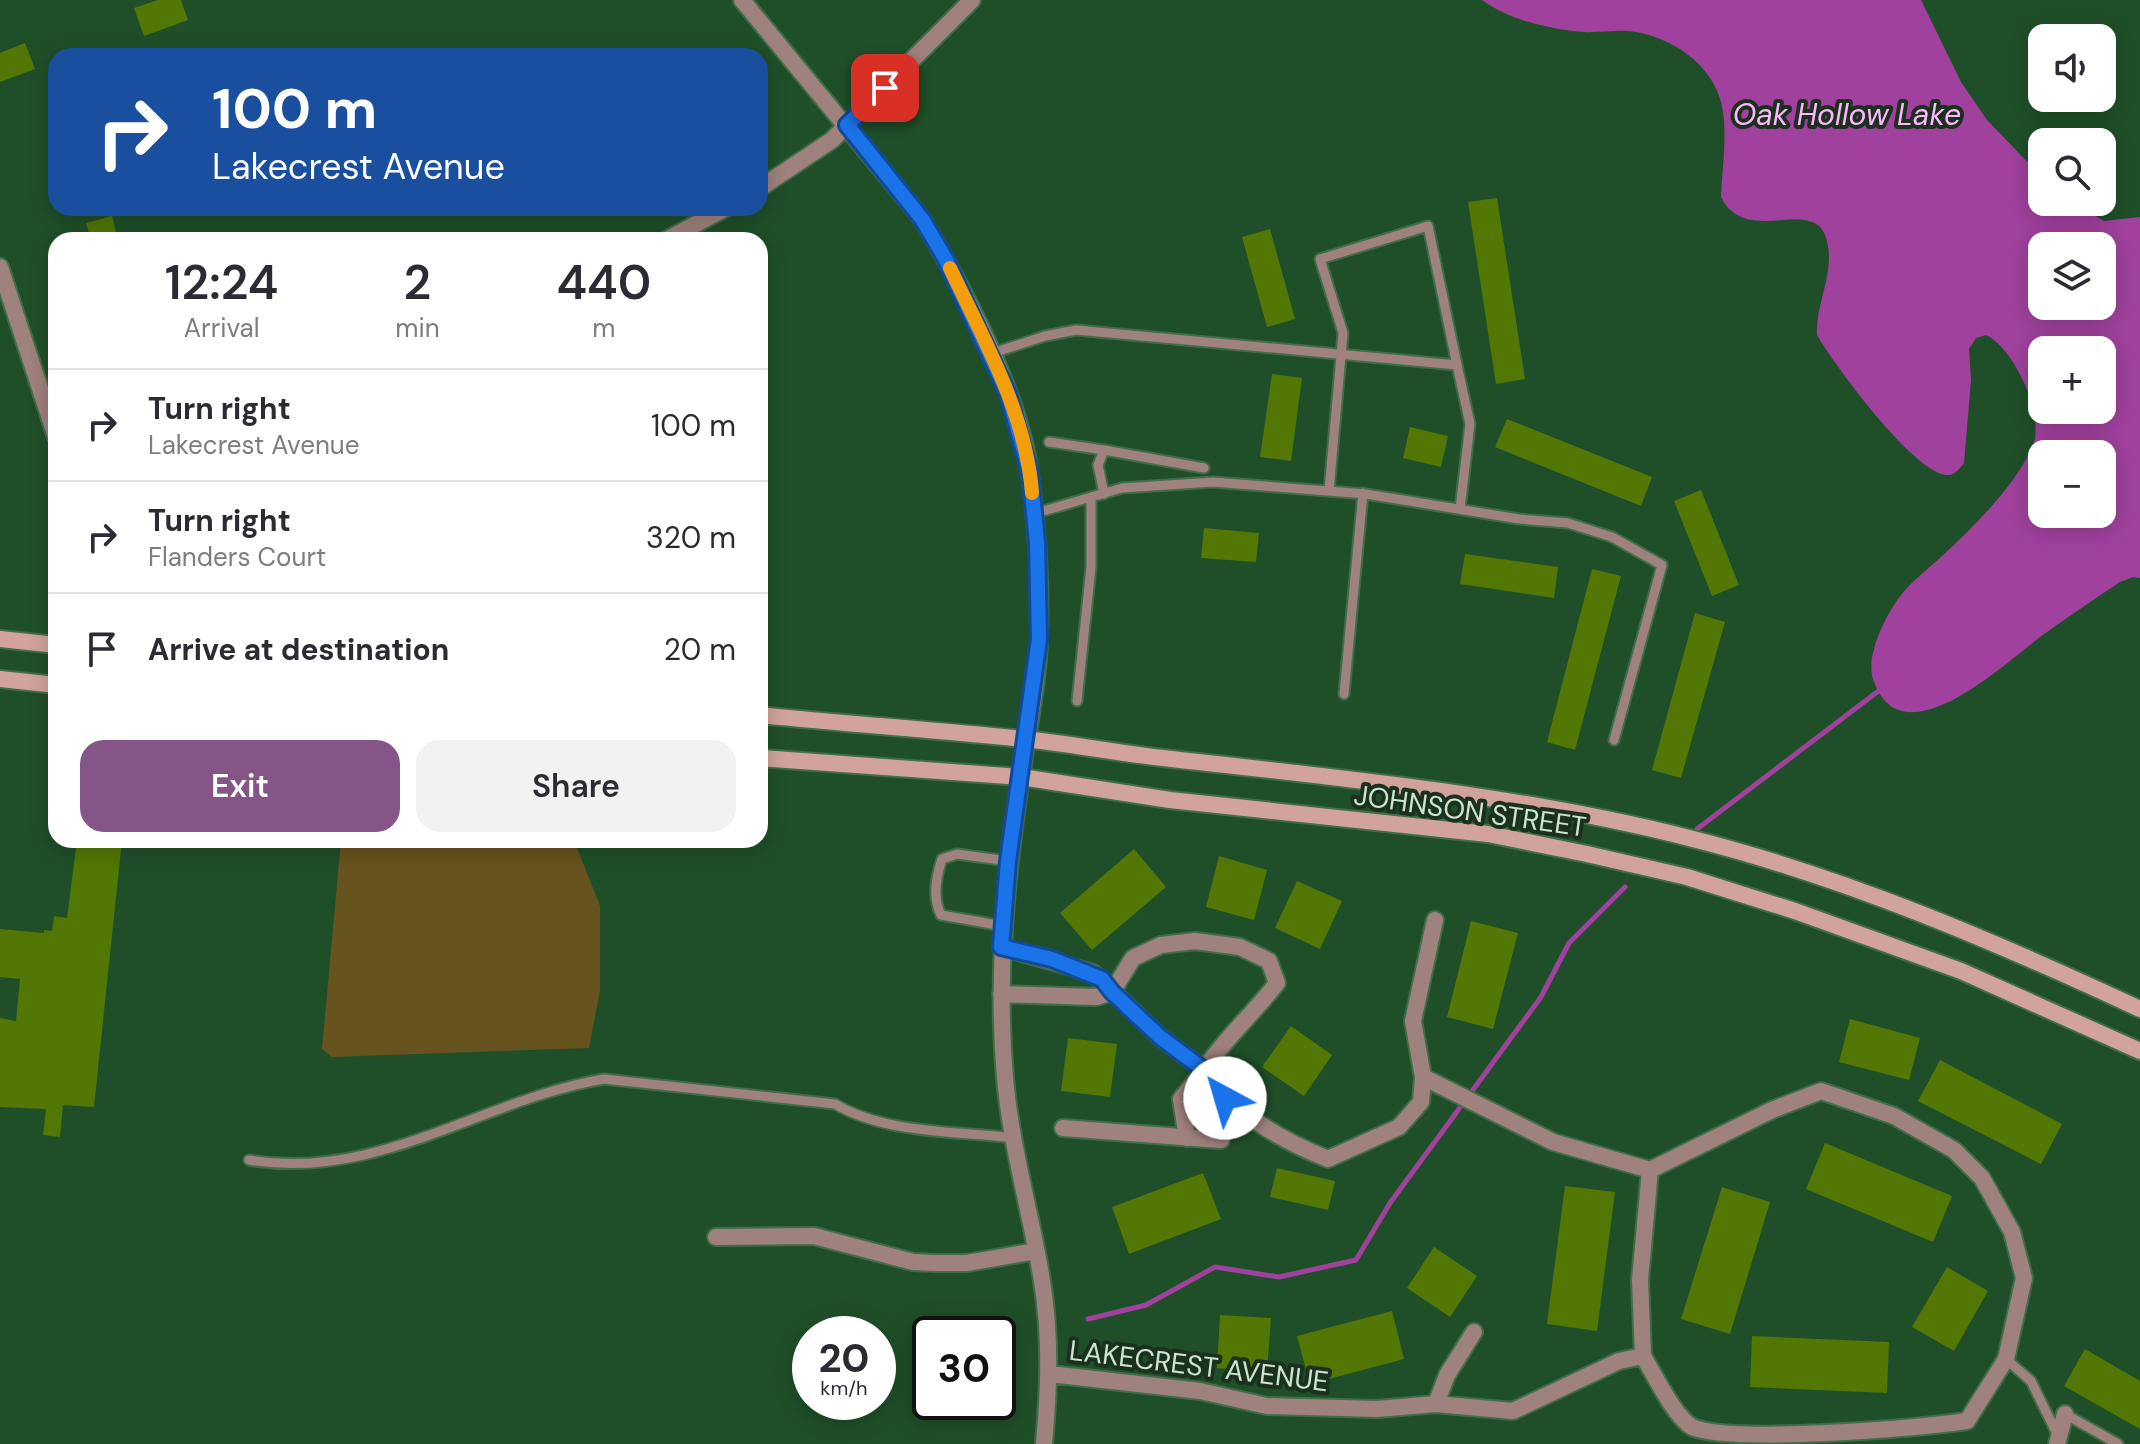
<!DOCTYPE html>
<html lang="en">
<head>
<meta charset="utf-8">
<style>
	body { margin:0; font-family:"DM Sans",sans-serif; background:#f2f2f3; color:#2b2b33; height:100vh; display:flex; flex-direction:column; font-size:30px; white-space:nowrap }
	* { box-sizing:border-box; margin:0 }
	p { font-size:26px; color:#7c7c81 }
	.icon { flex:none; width:44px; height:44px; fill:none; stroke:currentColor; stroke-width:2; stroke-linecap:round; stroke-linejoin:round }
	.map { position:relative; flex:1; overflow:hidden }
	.panel { position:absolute; left:48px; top:232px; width:720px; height:616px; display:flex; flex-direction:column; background:#fff; border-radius:24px; box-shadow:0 4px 20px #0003 }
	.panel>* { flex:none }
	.hud { position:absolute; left:48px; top:48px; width:720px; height:168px; border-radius:24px; box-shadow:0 4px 20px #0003; background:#1a4fa0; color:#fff; overflow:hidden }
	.buttons { position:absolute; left:2028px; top:24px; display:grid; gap:16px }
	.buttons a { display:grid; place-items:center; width:88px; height:88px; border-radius:16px; background:#fff; box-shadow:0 4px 20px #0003; font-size:40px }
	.speed { position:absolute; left:792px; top:1316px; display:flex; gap:16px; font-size:40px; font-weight:700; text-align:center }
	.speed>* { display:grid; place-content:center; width:104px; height:104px; border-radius:50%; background:#fff; box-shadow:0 4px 20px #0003; line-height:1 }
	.speed small { font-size:20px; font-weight:400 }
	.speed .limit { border:4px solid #111; border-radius:12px; background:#fff; color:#111 }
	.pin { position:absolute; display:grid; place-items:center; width:68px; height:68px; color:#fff; margin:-34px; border-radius:16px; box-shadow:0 4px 12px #0006 }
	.me { position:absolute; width:88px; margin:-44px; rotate:321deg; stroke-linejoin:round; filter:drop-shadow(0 0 6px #0008) }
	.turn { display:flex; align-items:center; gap:28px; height:168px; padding:0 32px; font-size:36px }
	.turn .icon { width:104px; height:104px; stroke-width:2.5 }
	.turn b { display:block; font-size:56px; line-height:68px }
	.eta { display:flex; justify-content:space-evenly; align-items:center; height:136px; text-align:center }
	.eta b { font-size:48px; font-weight:600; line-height:56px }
	.cta { display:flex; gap:16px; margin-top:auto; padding:16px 32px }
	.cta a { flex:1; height:92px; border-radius:24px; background:#855588; color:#fff; font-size:32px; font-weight:600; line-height:92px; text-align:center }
	.cta a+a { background:#f2f2f3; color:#2b2b33 }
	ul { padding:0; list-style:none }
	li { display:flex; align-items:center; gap:24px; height:112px; padding:0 32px; border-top:2px solid #e1e1e2 }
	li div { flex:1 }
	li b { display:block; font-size:30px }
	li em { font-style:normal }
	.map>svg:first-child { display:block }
	.green { fill:#67531d }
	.water { fill:#a0419e; fill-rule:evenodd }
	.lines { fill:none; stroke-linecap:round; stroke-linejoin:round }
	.stream { stroke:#a0419e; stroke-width:5 }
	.building { fill:#527704 }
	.service-casing { stroke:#416d4a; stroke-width:13 }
	.minor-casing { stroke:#416d4a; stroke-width:20 }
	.tertiary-casing { stroke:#416d4a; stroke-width:20 }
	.secondary-casing { stroke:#416d4a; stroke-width:20 }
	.service { stroke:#9f817d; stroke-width:9 }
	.minor { stroke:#9f817d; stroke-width:16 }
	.tertiary { stroke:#9f817d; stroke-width:16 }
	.secondary { stroke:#d2a39c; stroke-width:16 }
	.route-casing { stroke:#114b97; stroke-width:20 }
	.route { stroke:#1a73e8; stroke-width:14 }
	.slow { stroke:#f59e0b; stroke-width:14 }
	.labels { text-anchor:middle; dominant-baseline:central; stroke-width:8; stroke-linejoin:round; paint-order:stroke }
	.street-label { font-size:28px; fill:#cbe5ce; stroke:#1b301e }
	.water-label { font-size:30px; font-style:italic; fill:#ffb7fb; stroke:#1b301e }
</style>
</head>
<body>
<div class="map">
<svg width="2140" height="1444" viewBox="0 0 2140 1444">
	<rect width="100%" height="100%" fill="#1f4f29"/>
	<!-- green -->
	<path class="green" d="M341,840h233l26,66v85l-11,57 -257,9 -10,-8z"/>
	<!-- water -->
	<path class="water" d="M1482,0h439l40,82 26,38 55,57v25h30l32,19 36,-4v361l-7,-1 -13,5c-27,18 -54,36 -80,55 -36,27 -140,126 -167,42 -8,-24 14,-66 28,-84 11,-14 27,-26 40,-38 33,-31 74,-70 92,-112 12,-30 -19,-97 -47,-110l-10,3 -7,11 2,31 -7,83c-4,5 -8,11 -15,12 -32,3 -116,-112 -132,-140 -2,-33 21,-67 8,-100 -15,-37 -80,11 -104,-38 1,-27 6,-58 2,-85 -5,-45 -52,-77 -95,-81 -18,-1 -37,3 -55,0 -32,-4 -64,-12 -91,-31zM2102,246v60h-60v-60zM2042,350h60v60h-60zM2042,454h60v60h-60z"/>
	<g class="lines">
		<!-- stream -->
		<path class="stream" d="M1697,829l184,-140
			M1088,1319l58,-14 69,-38 64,10 77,-17 34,-57 151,-206 28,-54 56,-56"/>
	</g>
	<!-- building -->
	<path class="building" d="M158,0h23l7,20 -44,16 -10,-28z
		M25,43l10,26 -35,13v-29z
		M1497,198l28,181 -29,5 -28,-182z
		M112,216l6,24h-27l-5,-17z
		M1270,229l25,90 -28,8 -25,-90z
		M1272,374l30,4 -11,83 -31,-4z
		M1507,419l145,58 -11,29 -146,-59z
		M1410,427l38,9 -7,31 -38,-9z
		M1701,490l38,95 -27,11 -38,-95z
		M1204,528l55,5 -3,29 -55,-4z
		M1465,554l93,13 -4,31 -94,-14z
		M1592,569l29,7 -46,174 -28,-8z
		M1695,613l30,9 -44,156 -29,-8z
		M77,840h45l-28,267 -31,-2 -3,32 -17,-2 3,-26 -46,-2v-89l16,3 4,-42 -20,-2v-48l44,4v-3l8,1 2,-15 13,2z
		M1134,849l32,38 -74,63 -32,-37z
		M1219,856l48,14 -13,50 -48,-13z
		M1297,881l45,20 -22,48 -45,-21z
		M1471,921l47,12 -25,96 -46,-12z
		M1850,1019l70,19 -11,42 -70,-18z
		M1291,1026l41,29 -28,41 -42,-29z
		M1068,1038l49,6 -7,53 -49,-6z
		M1940,1060l122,64 -21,40 -123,-63z
		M1825,1143l127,53 -19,46 -127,-53z
		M1277,1168l58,13 -7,29 -58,-13z
		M1203,1173l18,46 -92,35 -17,-47z
		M1565,1186l50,6 -18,139 -50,-7z
		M1722,1187l48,15 -40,132 -49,-15z
		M1434,1247l43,29 -27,41 -43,-29z
		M1947,1267l41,24 -34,60 -42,-24z
		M1392,1311l12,48 -94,25 -13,-48z
		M1220,1315l51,3 -4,54 -50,-4z
		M1752,1336l137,6 -2,51 -137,-6z
		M2085,1349l55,32v48l-76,-43z"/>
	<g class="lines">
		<defs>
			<path id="service" d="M990,354l55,-18 31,-6 381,35 13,59 -10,85
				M1049,442l55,8
				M1329,491l14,-158 -23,-74 108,-33 29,139
				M1104,494l-6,-29 6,-15 100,18
				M1033,514l89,-26 91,-6 153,12 153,25 49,4 44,14 50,28 -48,175
				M1344,694l19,-201
				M1077,701l14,-134v-68
				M1003,926l-62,-11c-9,-18 -5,-38 1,-56l15,-5 51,7
				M249,1160c127,22 235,-61 355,-81l231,25c51,30 121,27 178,34
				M2006,1359l25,22 28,57
				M2065,1414l53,30"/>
			<path id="minor" d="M760,188l72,-48 140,-140
				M666,240l60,-32
				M0,267l56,170
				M1021,777c-15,100 -25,200 -16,301 6,69 26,135 37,203 9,55 7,108 2,163
				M1435,920l-22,101 10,56 130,65 97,28
				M1001,947l92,26 67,64 44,33 -23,29 6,39
				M1001,994l95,3 16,-5 21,-34 28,-13 34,-4 45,6 29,14 8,22c-23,30 -52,55 -73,87 29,43 76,70 124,89l71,-32 22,-25 2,-25
				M1063,1128l158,12
				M716,1237l98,-1 99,26 23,1h31l69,-12
				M1050,1374l150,17 67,15 110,3 59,-5 11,-29 27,-43
				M1436,1404l77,7 106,-50 24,-5c11,18 31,60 49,71 40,17 224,1 275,-6l39,-62 18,-81 -12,-46 -30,-54 -28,-28 -60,-34 -73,-25 -49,19 -122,60 -10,110 3,76
				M2057,1444l8,-30"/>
			<path id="tertiary" d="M742,0l180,219c41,69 98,176 108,256 7,53 11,110 9,163 -1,46 -12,94 -18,139"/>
			<path id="secondary" d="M0,639l56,6
				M0,679l56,6
				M760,715c88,9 176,15 263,24 50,5 99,15 149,20 175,20 350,36 521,80 154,39 303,103 447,170
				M760,758l261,19 149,23 318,34 99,20 100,23 108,34 166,60 179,80"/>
		</defs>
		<!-- service casing -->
		<use href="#service" class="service-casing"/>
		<!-- minor casing -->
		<use href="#minor" class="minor-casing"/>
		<!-- tertiary casing -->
		<use href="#tertiary" class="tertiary-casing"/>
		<!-- secondary casing -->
		<use href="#secondary" class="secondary-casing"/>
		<!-- service -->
		<use href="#service" class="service"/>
		<!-- minor -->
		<use href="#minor" class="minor"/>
		<!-- tertiary -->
		<use href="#tertiary" class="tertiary"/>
		<!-- secondary -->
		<use href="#secondary" class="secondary"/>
	</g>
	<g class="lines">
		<defs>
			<path id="route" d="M885,88l-38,37 75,94 23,39 63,136 22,79 7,69 2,97 -31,222 -7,86 51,12 50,20 10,13 48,45 44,33 21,28"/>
		</defs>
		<!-- route casing -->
		<use href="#route" class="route-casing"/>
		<!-- route -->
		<use href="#route" class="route"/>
		<!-- slow -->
		<path class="slow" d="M950,268c33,70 76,145 82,225"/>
	</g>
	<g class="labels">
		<!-- street labels -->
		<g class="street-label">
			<text transform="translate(1470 811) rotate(8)">JOHNSON STREET</text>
			<text transform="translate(1199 1366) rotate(7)">LAKECREST AVENUE</text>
		</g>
		<!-- water labels -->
		<g class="water-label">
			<text x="1847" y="114">Oak Hollow Lake</text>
		</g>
	</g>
</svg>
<div class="buttons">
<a><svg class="icon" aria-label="sound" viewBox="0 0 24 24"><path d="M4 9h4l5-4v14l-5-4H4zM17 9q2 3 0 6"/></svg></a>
<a><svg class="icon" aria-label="search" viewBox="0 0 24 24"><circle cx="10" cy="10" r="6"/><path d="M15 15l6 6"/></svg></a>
<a><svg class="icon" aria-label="layers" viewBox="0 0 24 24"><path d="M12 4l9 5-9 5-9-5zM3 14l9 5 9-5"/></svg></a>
<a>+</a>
<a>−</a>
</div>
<div class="speed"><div>20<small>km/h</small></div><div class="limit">30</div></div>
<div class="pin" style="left:885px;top:88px;background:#d93025"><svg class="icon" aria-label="arrive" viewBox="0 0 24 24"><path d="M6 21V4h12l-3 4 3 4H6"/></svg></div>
<svg class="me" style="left:1225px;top:1098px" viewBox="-20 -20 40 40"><circle r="19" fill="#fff"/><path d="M0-13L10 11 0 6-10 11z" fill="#1a73e8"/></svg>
<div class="hud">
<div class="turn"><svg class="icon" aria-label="right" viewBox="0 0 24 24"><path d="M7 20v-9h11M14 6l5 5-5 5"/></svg><div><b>100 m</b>Lakecrest Avenue</div></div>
</div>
<section class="panel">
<div class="eta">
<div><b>12:24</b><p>Arrival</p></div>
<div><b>2</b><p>min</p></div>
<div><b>440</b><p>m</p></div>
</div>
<ul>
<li><svg class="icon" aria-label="right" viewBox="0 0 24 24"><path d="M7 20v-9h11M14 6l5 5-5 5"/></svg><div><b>Turn right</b><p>Lakecrest Avenue</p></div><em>100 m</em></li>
<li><svg class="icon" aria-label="right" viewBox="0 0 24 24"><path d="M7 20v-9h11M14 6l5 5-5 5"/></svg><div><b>Turn right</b><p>Flanders Court</p></div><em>320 m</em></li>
<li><svg class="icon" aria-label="arrive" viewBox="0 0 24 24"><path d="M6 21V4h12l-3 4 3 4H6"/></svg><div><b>Arrive at destination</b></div><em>20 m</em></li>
</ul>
<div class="cta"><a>Exit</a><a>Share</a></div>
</section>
</div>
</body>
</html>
